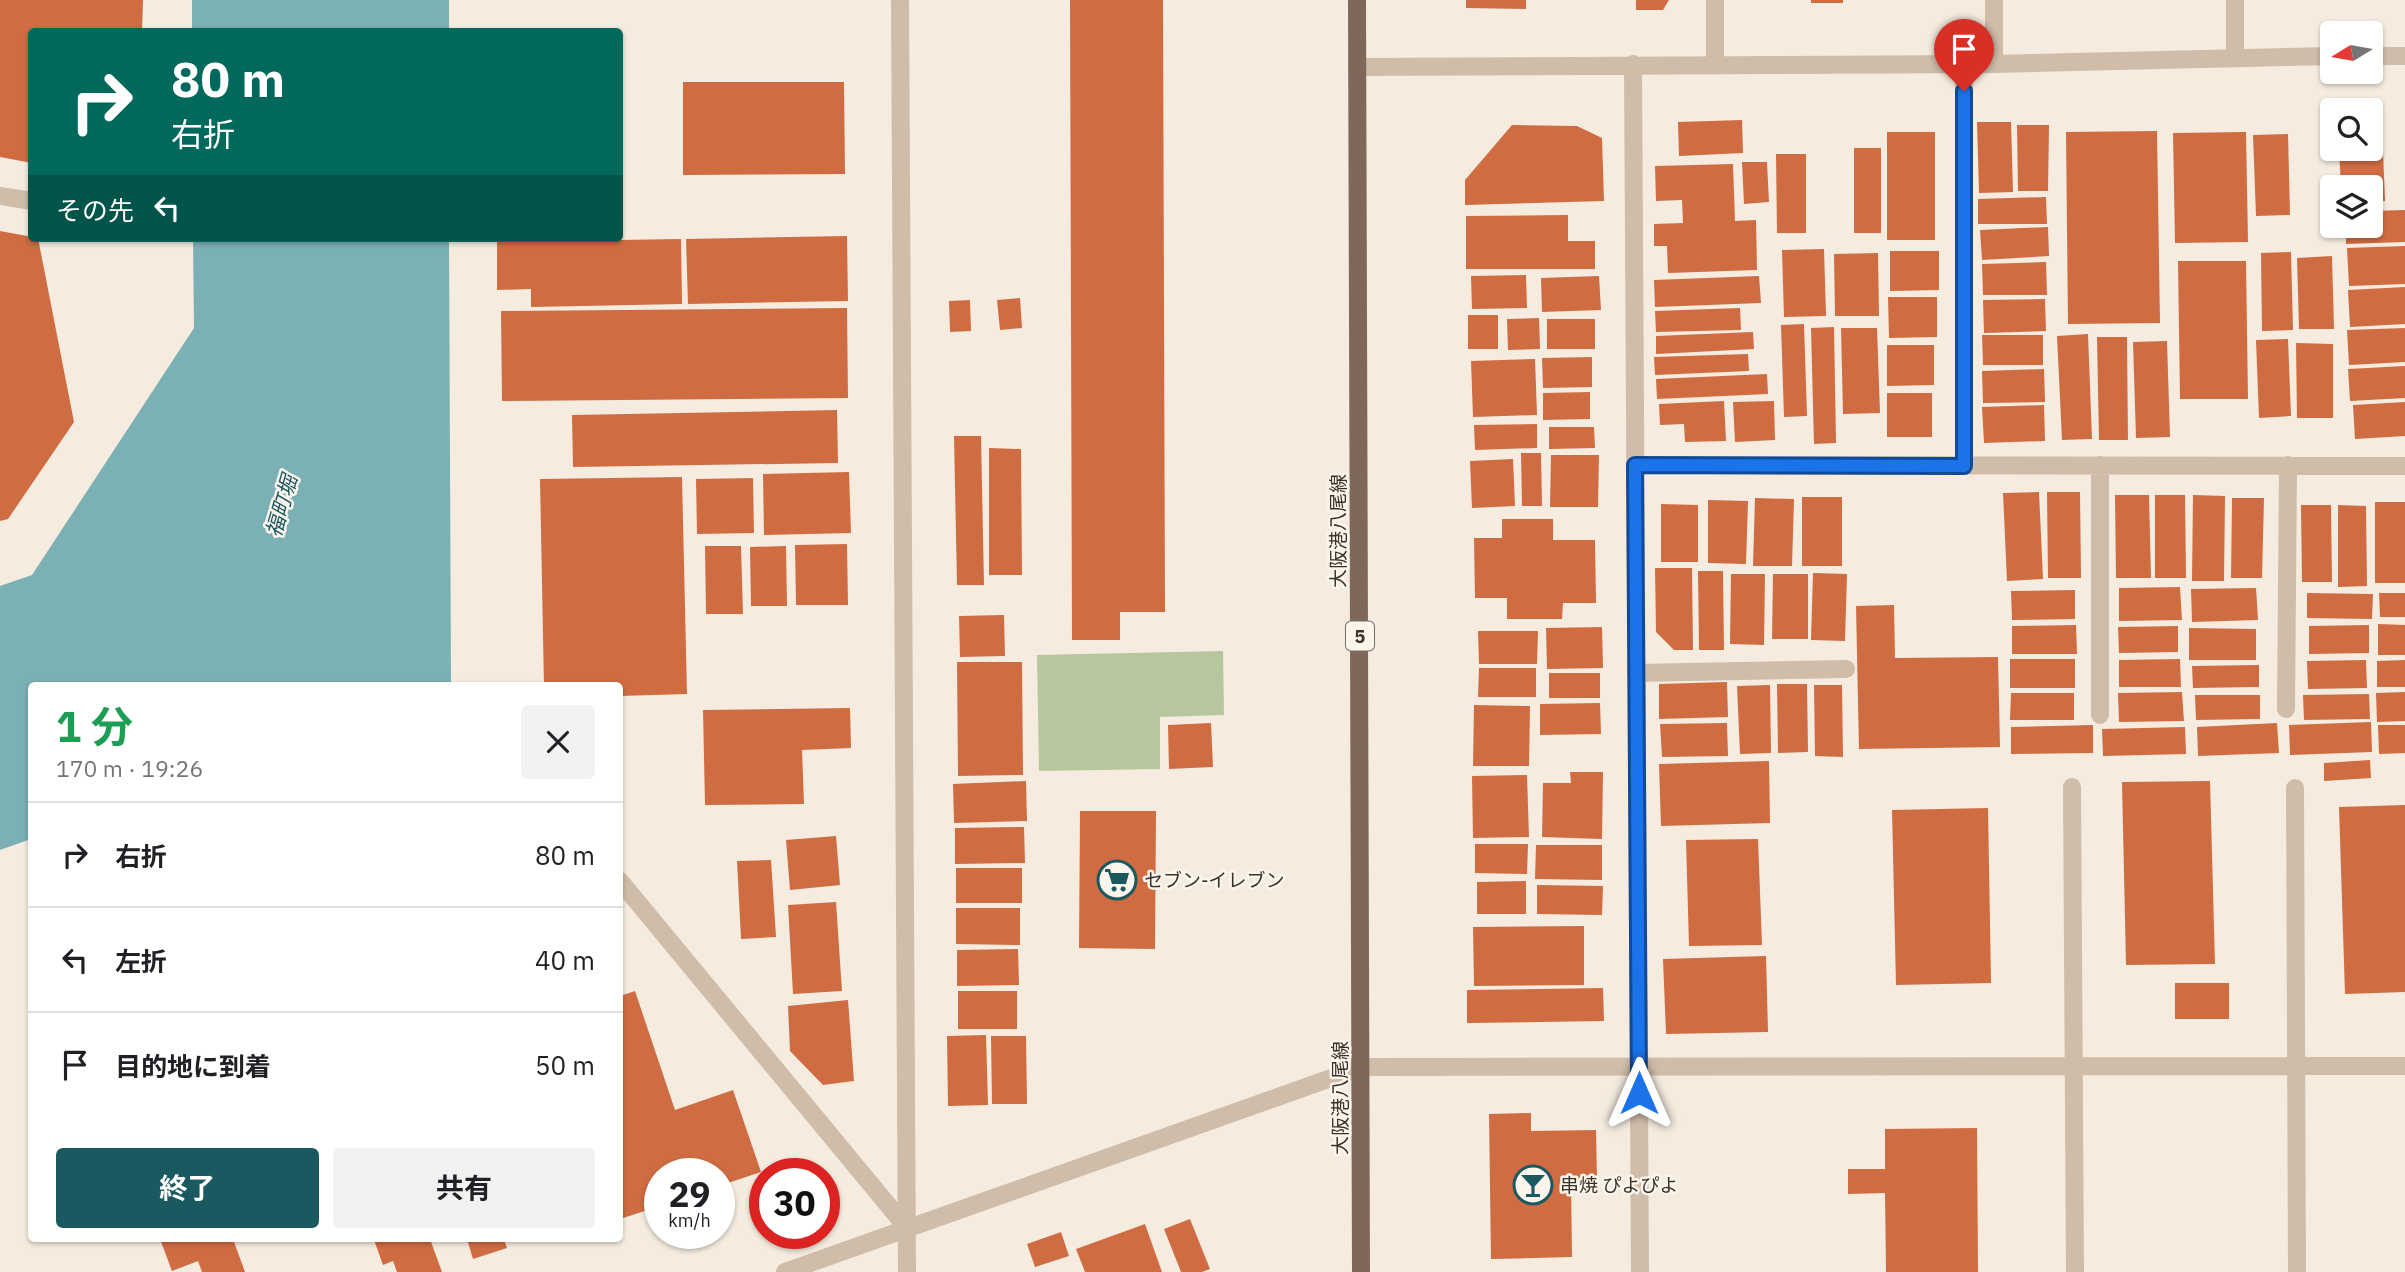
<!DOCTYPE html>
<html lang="ja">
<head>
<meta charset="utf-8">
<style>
	body { margin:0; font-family:"IBM Plex Sans","Noto Sans JP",sans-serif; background:#f2f2f2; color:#202124; height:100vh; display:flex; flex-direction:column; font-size:26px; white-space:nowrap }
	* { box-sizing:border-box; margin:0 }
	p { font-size:23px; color:#757577 }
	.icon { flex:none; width:38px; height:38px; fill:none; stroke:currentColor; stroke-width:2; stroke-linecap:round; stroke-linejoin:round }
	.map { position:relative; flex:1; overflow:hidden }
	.sheet { position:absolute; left:28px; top:682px; width:595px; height:560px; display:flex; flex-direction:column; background:#fff; border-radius:7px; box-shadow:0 2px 5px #0004 }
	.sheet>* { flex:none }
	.banner { position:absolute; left:28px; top:28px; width:595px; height:214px; border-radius:7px; box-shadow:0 2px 5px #0004; background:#00695c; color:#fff; overflow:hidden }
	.needle { width:46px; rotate:259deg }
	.controls { position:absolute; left:2320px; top:21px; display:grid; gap:14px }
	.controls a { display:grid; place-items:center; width:63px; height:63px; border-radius:7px; background:#fff; box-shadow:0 2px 5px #0004; font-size:35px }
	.speed { position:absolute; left:644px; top:1158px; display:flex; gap:14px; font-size:35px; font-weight:700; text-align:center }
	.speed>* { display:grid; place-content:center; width:91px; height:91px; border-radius:50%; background:#fff; box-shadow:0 2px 5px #0004; line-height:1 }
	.speed small { font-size:18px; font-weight:400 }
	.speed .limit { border:10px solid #d22; background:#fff; color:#111 }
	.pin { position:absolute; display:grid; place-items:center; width:60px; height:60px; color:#fff; margin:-72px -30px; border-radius:50% 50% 50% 0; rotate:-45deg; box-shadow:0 0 7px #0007 }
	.pin .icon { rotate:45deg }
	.me { position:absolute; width:77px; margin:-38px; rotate:0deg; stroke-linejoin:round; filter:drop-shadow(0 0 5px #0008) }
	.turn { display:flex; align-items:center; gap:24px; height:147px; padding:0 28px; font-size:32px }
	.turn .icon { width:91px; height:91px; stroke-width:2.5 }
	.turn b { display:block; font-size:49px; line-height:60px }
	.then { display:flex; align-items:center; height:66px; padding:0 28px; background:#0003; gap:14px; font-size:26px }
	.round { display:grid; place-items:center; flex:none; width:74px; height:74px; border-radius:7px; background:#f2f2f2 }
	.head { display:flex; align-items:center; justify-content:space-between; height:119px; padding:0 28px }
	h1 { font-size:42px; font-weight:700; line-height:52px; color:#1e9e55 }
	.button { display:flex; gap:14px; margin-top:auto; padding:14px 28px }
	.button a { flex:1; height:80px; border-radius:7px; background:#1b5961; color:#fff; font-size:28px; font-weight:700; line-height:80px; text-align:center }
	.button a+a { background:#f2f2f2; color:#202124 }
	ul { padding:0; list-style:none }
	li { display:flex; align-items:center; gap:21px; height:105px; padding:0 28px; border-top:2px solid #e0e0e0 }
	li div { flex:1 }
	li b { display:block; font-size:26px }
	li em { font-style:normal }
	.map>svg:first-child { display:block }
	.green { fill:#b6c69d }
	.water { fill:#7bb0b5 }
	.building { fill:#d06c42 }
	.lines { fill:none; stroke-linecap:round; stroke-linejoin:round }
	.minor { stroke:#cfbca9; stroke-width:18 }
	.major { stroke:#7f6859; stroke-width:18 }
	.route-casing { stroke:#114b97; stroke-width:18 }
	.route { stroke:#1a73e8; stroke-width:12 }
	.labels { text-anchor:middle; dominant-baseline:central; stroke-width:5; stroke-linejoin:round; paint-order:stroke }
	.shield { fill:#fcf5ec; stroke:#756b64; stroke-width:2 }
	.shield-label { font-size:18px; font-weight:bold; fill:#3b302a }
	.street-label { font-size:19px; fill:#3b302a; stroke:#fcf5ec }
	.poi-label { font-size:19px; fill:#3b302a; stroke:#fcf5ec; text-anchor:start }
	.water-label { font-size:21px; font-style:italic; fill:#1b5961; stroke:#fcf5ec }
</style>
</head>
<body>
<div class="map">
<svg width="2405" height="1272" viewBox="0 0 2405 1272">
	<rect width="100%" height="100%" fill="#f5ecdf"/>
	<!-- green -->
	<path class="green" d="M1223,651l1,64 -64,2v52l-121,2 -2,-116z"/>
	<!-- water -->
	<path class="water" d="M192,0h257v31h-257z
		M193,238h256l2,447 -419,1 -1,153 -31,11v-264l32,-11 162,-247z"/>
	<!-- building -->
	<path class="building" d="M0,0h143l-1,32h-110v131l-32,-6z
		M1070,0h93l2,612h-45v28h-48z
		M1466,0h60v9l-60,-1z
		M1636,0h33l-6,10h-27z
		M1811,0h32v3h-32z
		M683,82h161l1,92 -162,1z
		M1742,120l1,33 -64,3 -1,-34z
		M1977,122h34l2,70 -34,1z
		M1512,125l65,1 25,12 2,63 -139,4v-25z
		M2017,125h32l-1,66h-30z
		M2382,126l3,75 -14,1v-15h-30l-2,-38h32v-22z
		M2157,131l3,192 -92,1 -2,-192z
		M1887,132h48v108h-48z
		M2246,132l2,110 -73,1 -2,-110z
		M2288,134l2,81 -34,1 -3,-81z
		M1854,148h27v85h-27z
		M1776,154h30v79h-29z
		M1742,162h25l2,40 -25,2z
		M1733,164l2,57 21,-1 1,50 -89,3 -1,-27h-13v-22l29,-1 -1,-23 -26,1 -1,-35z
		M2046,197l1,27h-69v-25z
		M2405,210v32l-59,2v-18h25v-15z
		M1568,215v26h27v28h-129v-53z
		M2048,227l1,29 -67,4 -2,-30z
		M0,231l38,7 36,184 -66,97 -8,2z
		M847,236l1,65 -160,3 -2,-65z
		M681,239l1,65 -151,3v-18l-34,1v-48z
		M2405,246v38l-56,2 -2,-38z
		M1824,249l2,67 -42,1 -2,-67z
		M1890,251h49v39l-49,1z
		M2291,252l2,78 -31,1 -1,-78z
		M1878,253l1,63h-44l-1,-62z
		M2332,256l2,73h-35l-2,-71z
		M2178,261h68l2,138h-68z
		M2046,262l1,33h-64l-1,-31z
		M1526,275l1,33 -55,1 -1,-33z
		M1599,276l2,34 -59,2 -1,-34z
		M1759,276l2,27 -106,4 -1,-27z
		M2405,287v37l-55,3 -2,-37z
		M1888,297h49v40l-48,1z
		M1020,298l2,30 -22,2 -3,-30z
		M2045,299l1,32 -62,2 -1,-33z
		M970,300l1,31 -21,1 -1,-31z
		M847,308l1,90 -346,3 -1,-90z
		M1740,308l1,22 -85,2 -1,-21z
		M1468,315h30v34h-30z
		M1539,318l1,31 -32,1 -1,-31z
		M1547,319h48v30h-48z
		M1804,324l3,92 -23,1 -3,-92z
		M1834,327l2,116 -22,1 -3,-116z
		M1841,328h36l3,85 -37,1z
		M2405,328v34l-56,3 -2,-35z
		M1753,332l1,17 -98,5v-18z
		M2088,334l4,105 -30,1 -5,-104z
		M1982,335h61v30h-60z
		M2097,337h30l1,103h-29z
		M2288,339l3,77 -32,2 -3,-78z
		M2167,341l3,96 -34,1 -3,-96z
		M2296,343l37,1v74h-36z
		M1887,345h47v40l-47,1z
		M1748,354l1,17 -94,4 -1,-18z
		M1592,357v30l-49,1 -1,-30z
		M1535,359l2,56 -64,2 -2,-56z
		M2405,366v32l-55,3 -2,-32z
		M2044,369l1,33 -62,1 -1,-32z
		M1767,374l1,20 -111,5 -1,-20z
		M1590,392v27l-47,1v-27z
		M1887,393h45v44h-45z
		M1724,401l2,40 -41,1 -1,-18 -24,1 -1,-21z
		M1774,401l1,39 -40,2 -2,-40z
		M2405,402v34l-50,3 -2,-34z
		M2044,405l1,36 -61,2 -2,-36z
		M837,410l1,53 -265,4 -1,-52z
		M1537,424v24l-62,2 -1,-25z
		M1549,427h45l1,21 -46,1z
		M954,436h27l3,149h-27z
		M989,448l32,1 1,126h-33z
		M1521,453h20l1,53h-20z
		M1551,455h48l-1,52h-48z
		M1513,459l2,47 -43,2 -2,-47z
		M849,472l2,61 -87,2 -1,-61z
		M682,477l5,217 -67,2v-10h-76l-4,-207z
		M753,478l1,55 -57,1 -1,-55z
		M2039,492l4,87 -36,2 -4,-88z
		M2047,492h33l1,86h-33z
		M2115,495h34l2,83h-35z
		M2155,495h30l1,83h-31z
		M2193,495l32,1 -1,85h-32z
		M1802,497h40v69h-40z
		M1755,498l39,1 -2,67h-39z
		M2232,498h32l-2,80h-31z
		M1708,500l40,1 -2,63 -38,-1z
		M2375,502h30v81h-30z
		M1661,504l37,1v57h-37z
		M2301,505h30l1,77h-30z
		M2338,505l28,1 1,80 -29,1z
		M1502,519h51v21h42l1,63h-33l-1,16h-55v-21h-32l-1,-60h28z
		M847,544l1,61h-52l-1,-60z
		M705,546h36l2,68h-37z
		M786,546l1,60h-36l-1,-59z
		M1655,568h37l1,82h-19l-18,-18z
		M1698,571h25l1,79h-25z
		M1813,573l34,1 -2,67 -34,-1z
		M1731,574h34l-1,71 -34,-1z
		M1773,574h35v65h-36z
		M2180,587l2,33 -63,1v-33z
		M2256,588l2,32 -66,2 -1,-33z
		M2075,590v29l-63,1 -1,-29z
		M2307,593l66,1 -1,25 -65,-1z
		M2379,593h26v24h-25z
		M1894,605l1,53 103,-1 2,90 -141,2 -3,-143z
		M1004,615l1,41 -45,1 -1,-41z
		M2378,624l27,1v30h-27z
		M2076,625l1,29h-65v-28z
		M2369,625v28l-60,1v-28z
		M2178,626v26l-59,1 -1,-26z
		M1602,627l1,41 -56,1 -1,-41z
		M2189,628l67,1v31h-67z
		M1478,631h60l-1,33h-58z
		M2010,659h65v29h-65z
		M2180,659l1,28h-62v-27z
		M2366,660l1,28 -59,1 -1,-28z
		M2405,660v27h-28v-26z
		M957,662h65l1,113 -65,1z
		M2259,665v22l-66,1 -1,-22z
		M1479,668h57v29h-58z
		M1549,673h51v25h-51z
		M1727,682l1,35 -69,2v-35z
		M1777,684h30l1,68 -30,1z
		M1770,685l1,68 -31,1 -3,-68z
		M1814,685h28l1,72 -28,-1z
		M2182,692l2,29 -65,1 -1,-29z
		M2405,692v29l-28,1 -1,-29z
		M2011,693h63v27h-64z
		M2369,694l1,25 -66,1 -1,-25z
		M2195,695h65v24l-64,1z
		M1600,703l1,31 -61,1v-31z
		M1474,705l56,1 -1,60h-56z
		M850,708l1,40 -49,2 2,54 -99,1 -2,-95z
		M2371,722l1,30 -82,3 -1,-30z
		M1211,723l2,44 -44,2 -1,-44z
		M1727,723l1,33 -66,1 -2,-33z
		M2277,723l2,30 -81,3 -1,-29z
		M2093,725v28l-82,1v-27z
		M2378,725h27v28l-26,1z
		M2185,727l1,27 -83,2 -1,-27z
		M2370,760l1,18 -47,3v-18z
		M1769,761l1,62 -109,3 -2,-62z
		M1570,772h33l-1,67 -60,-2 1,-54h28z
		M1527,775l2,62 -56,1 -1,-62z
		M1026,781l1,40 -73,2 -1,-39z
		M2210,781l5,183 -89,1 -4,-183z
		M2405,805v187l-60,2 -6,-187z
		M1988,808l3,175 -95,2 -4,-175z
		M1080,811h76l-1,138 -76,-1z
		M1024,827l1,36 -70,1v-36z
		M836,836l4,49 -50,5 -4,-50z
		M1758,839l4,106 -73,1 -3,-106z
		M1475,844h53l-1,30 -52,-1z
		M1536,845h66v35l-67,-1z
		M771,860l5,77 -35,2 -4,-78z
		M956,868h66v35h-66z
		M1526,881v33h-49v-32z
		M1537,885l66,1 -1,29 -65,-1z
		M836,902l6,89 -49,3 -5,-89z
		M956,908h64v37l-64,-1z
		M1584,926v59l-110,1 -1,-59z
		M1018,949l1,36 -62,1v-36z
		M1766,956l2,76 -102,2 -3,-75z
		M2175,983h54v36h-54z
		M1603,988l1,33 -137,2v-33z
		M635,991l40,119 58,-20 28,82 -42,14v-12h-59v32l-40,13v-223z
		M958,991h59v38h-59z
		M848,1000l6,81 -31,4 -33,-34 -2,-45z
		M986,1035l2,70 -40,1 -1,-70z
		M991,1036h35l1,68h-35z
		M1531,1113v18l65,-1 1,49 -26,1 1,77 -81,2 -2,-145z
		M1977,1128l1,144h-92l-1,-79 -37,1v-25h37v-40z
		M1190,1219l20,50 -8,3h-21l-17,-43z
		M1145,1224l17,48h-77l-9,-23z
		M1061,1232l8,24 -34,11 -8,-23z
		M160,1239h73l12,33h-43l-4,-11 -26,10z
		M430,1239l12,33h-45l-4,-11 -10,4 -9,-25z
		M467,1239h37l3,9 -34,11z"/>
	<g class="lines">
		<!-- minor -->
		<path class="minor" d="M900,0l7,1272
			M1715,0v64
			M1994,0v64
			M2371,56h34
			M2235,57v-57
			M1633,64l7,1208
			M1964,64v402
			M1357,67l637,-3 339,-8
			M0,196l32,5
			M1635,465l770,1
			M1636,673l210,-4
			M2286,709l2,-244
			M2100,715v-250
			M2072,787l3,485
			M2295,788l2,484
			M620,881l287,347
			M785,1272l577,-205 1043,-1"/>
		<!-- major -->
		<path class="major" d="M1357,0l4,1272"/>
	</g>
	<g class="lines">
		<defs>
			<path id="route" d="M1639,1093l-4,-628 329,1v-375"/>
		</defs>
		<!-- route casing -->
		<use href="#route" class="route-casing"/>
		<!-- route -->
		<use href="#route" class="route"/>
	</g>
	<!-- icons -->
	<defs>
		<symbol id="supermarket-ring" viewBox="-11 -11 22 22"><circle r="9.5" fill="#fcf5ec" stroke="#1b5961" stroke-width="1.5"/><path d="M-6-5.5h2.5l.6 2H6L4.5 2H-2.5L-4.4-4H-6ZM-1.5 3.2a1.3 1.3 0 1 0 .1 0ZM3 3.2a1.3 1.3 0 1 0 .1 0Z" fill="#1b5961"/></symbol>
		<symbol id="bar-ring" viewBox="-11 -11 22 22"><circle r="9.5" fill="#fcf5ec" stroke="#1b5961" stroke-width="1.5"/><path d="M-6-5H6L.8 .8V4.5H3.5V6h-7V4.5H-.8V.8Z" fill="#1b5961"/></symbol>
	</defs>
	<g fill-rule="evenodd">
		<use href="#supermarket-ring" x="1095" y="858" width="44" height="44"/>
		<use href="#bar-ring" x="1511" y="1163" width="44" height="44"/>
	</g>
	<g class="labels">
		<!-- shield labels -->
		<rect class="shield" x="1346" y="621.5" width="28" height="29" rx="5"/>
		<g class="shield-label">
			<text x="1360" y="636">5</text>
		</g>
		<!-- street labels -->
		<g class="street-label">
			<text transform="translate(1338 531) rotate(-90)">大阪港八尾線</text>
			<text transform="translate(1340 1098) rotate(-90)">大阪港八尾線</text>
		</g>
		<!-- poi labels -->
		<g class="poi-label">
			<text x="1144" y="880">セブン-イレブン</text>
			<text x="1560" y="1185">串焼 ぴよぴよ</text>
		</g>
		<!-- water labels -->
		<g class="water-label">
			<text transform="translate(281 506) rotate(-74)">福町堀</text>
		</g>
	</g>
</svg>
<div class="controls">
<a><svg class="needle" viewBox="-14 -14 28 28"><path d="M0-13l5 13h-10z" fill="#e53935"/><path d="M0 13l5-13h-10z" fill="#757577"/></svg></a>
<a><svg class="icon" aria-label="search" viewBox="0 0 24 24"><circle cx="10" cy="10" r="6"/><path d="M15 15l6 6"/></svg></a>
<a><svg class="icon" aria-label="layers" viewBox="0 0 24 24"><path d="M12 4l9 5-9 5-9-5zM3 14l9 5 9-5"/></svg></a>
</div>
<div class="speed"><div>29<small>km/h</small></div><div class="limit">30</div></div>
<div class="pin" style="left:1964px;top:91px;background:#d93025"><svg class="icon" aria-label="arrive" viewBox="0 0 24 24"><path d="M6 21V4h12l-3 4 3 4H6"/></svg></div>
<svg class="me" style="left:1639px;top:1093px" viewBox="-20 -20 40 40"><path d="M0-17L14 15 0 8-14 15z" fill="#1a73e8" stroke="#fff" stroke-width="4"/></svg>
<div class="banner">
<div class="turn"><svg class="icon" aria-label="right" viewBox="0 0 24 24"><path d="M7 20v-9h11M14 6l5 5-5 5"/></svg><div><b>80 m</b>右折</div></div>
<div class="then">その先<svg class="icon" aria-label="left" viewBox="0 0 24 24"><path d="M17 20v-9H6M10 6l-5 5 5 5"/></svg></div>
</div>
<section class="sheet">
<div class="head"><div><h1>1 分</h1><p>170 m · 19:26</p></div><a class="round"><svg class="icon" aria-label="close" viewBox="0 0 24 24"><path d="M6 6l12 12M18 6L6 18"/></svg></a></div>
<ul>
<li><svg class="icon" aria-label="right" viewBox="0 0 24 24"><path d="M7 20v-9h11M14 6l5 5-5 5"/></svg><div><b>右折</b></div><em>80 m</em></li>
<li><svg class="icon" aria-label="left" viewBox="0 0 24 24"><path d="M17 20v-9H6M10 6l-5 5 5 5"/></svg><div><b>左折</b></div><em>40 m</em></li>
<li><svg class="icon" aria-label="arrive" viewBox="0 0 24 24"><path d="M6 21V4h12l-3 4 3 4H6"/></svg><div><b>目的地に到着</b></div><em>50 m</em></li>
</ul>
<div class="button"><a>終了</a><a>共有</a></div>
</section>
</div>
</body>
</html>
